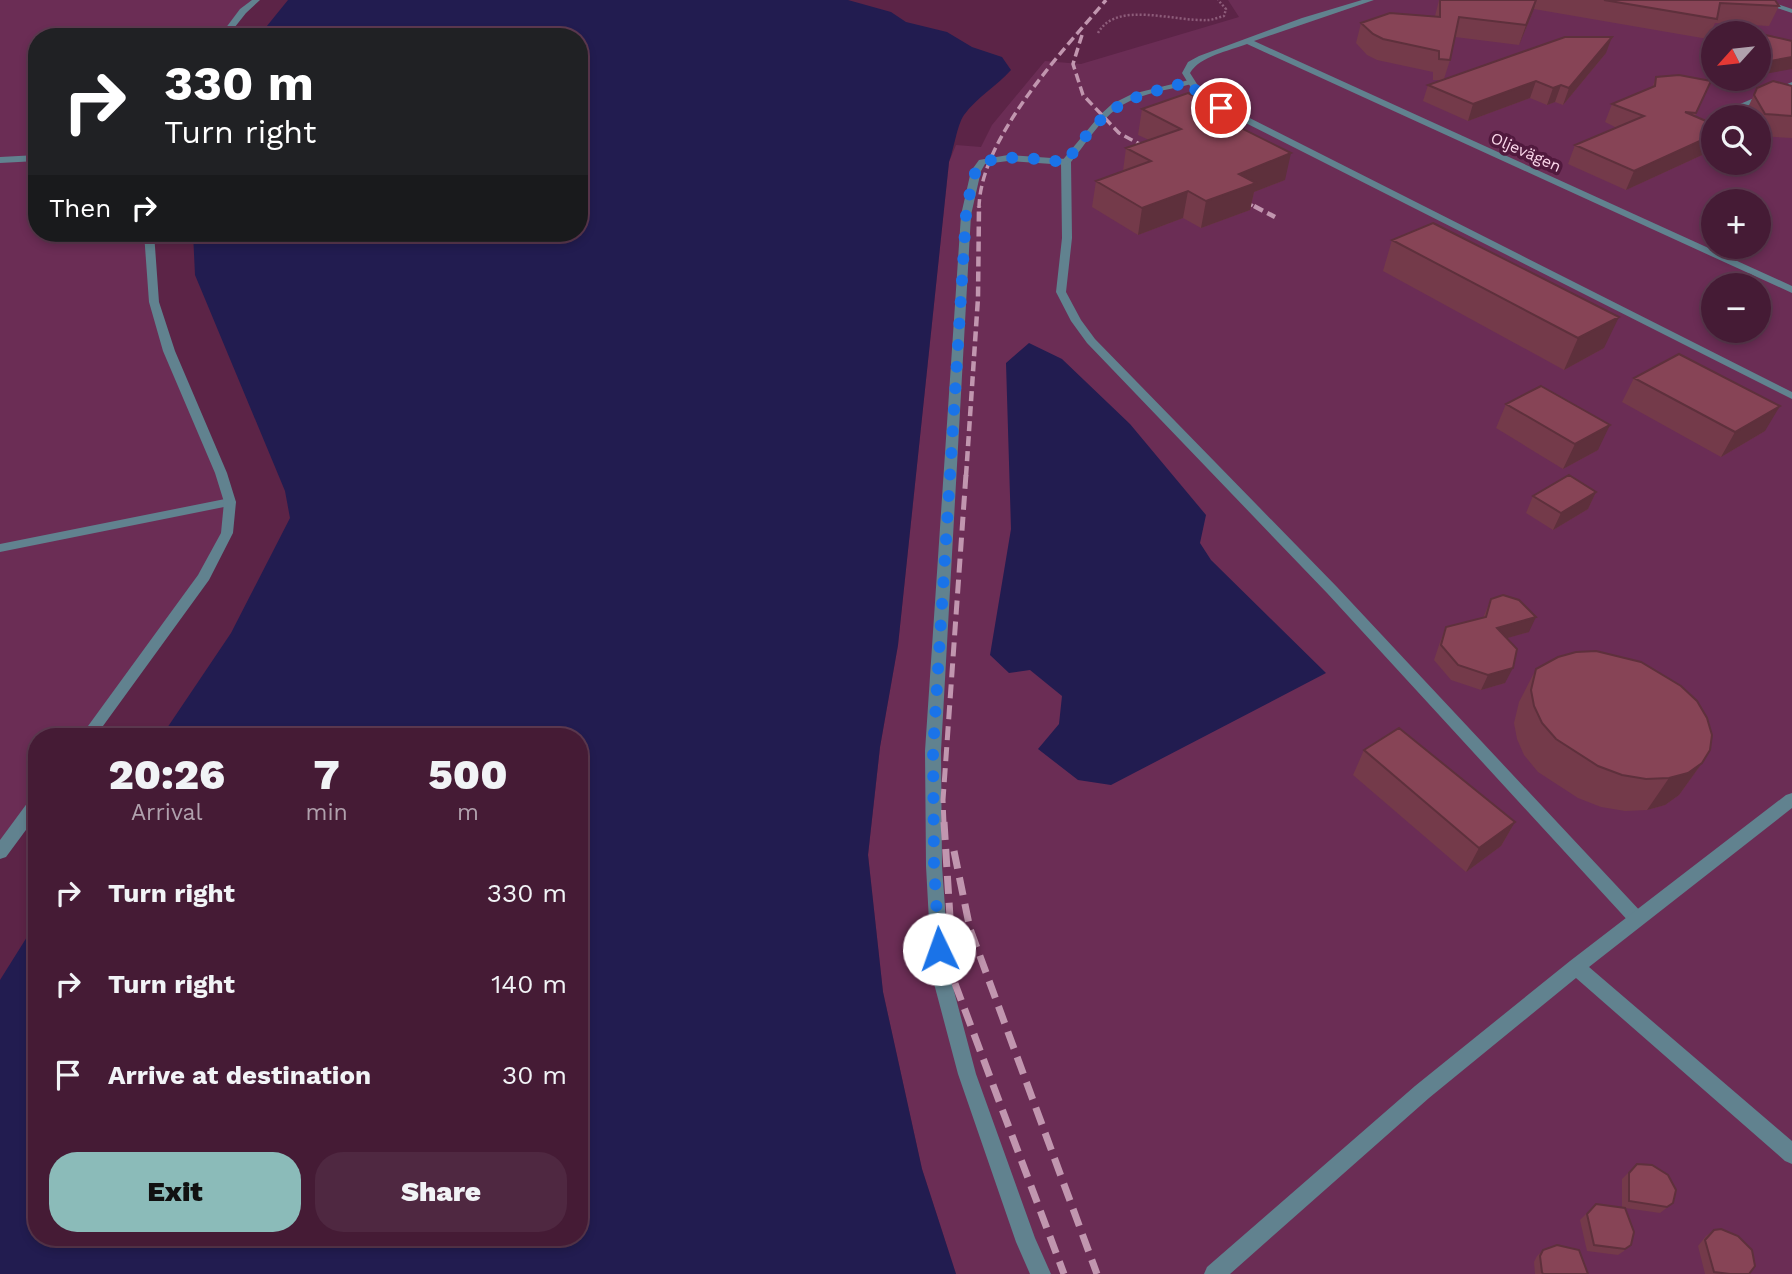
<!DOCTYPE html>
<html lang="en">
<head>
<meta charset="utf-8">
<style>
	body { margin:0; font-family:"Work Sans",sans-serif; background:#4f2841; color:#f1f3f6; height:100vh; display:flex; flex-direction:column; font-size:26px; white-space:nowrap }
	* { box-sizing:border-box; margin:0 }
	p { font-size:23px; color:#b0a1ad }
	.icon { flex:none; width:38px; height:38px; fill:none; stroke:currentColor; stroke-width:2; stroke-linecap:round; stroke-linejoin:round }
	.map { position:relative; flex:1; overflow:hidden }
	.sheet { position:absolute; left:28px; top:728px; width:560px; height:518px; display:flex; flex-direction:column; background:#451b35; border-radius:28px; box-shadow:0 4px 10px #0003,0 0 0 2px #5d3950 }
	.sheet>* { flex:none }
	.guide { position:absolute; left:28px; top:28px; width:560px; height:214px; border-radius:28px; box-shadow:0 4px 10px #0003,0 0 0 2px #5d3950; background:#202124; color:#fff; overflow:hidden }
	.needle { width:46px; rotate:243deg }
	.controls { position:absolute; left:1701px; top:21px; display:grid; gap:14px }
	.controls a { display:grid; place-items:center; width:70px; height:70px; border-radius:50%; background:#451b35; box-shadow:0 4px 10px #0003,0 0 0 2px #5d3950; font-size:35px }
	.pin { position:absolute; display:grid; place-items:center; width:60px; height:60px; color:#fff; margin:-30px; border:4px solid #fff; border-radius:50%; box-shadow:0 2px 7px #0007 }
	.me { position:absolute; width:77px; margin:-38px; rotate:357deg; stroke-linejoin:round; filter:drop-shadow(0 0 5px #0008) }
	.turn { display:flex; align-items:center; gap:24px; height:147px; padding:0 21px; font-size:32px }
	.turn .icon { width:91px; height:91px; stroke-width:2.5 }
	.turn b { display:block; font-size:49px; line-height:60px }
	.then { display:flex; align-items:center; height:66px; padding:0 21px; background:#0003; gap:14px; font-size:26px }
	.eta { display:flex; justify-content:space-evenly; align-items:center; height:119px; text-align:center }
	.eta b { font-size:42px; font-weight:800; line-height:49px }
	.cta { display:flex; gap:14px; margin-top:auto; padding:14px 21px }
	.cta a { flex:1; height:80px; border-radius:28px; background:#8bbbb9; color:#111; font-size:28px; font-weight:800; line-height:80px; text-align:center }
	.cta a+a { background:#4f2841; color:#f1f3f6 }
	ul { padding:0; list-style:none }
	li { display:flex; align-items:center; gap:21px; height:91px; padding:0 21px }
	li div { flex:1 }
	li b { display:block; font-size:26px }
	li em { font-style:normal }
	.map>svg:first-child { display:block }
	.built { fill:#6b2d55; fill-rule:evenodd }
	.water { fill:#221c50 }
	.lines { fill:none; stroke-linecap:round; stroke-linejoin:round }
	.path { stroke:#8d5c7a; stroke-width:2.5; stroke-dasharray:2 2; stroke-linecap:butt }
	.lane { fill:#61828f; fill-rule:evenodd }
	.street { fill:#61828f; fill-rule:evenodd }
	.rail-far3 { stroke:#c196af; stroke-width:3.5; stroke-dasharray:9 4.5; stroke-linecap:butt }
	.rail-far2 { stroke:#c196af; stroke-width:4.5; stroke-dasharray:10 5; stroke-linecap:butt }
	.rail-far1 { stroke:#c196af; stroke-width:5; stroke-dasharray:14 7; stroke-linecap:butt }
	.rail { stroke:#c196af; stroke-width:7; stroke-dasharray:18 9; stroke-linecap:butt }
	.wall { fill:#743a4a }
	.shaded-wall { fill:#5e303c }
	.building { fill:#874456; stroke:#5e303c; stroke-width:2 }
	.route { stroke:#1a73e8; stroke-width:12; stroke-dasharray:0 21.6 }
	.labels { text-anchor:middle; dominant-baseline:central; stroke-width:7; stroke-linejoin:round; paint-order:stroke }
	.far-street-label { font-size:16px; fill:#fad7ea; stroke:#50193d }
</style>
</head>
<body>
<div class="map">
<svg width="1792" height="1274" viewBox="0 0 1792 1274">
	<rect width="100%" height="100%" fill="#5c2447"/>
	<!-- built -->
	<path class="built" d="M0,0h256l-33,37h-186v196h112l5,69 67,171 6,60 -140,204h-50v66l-37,49z
		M1228,0h564v1274h-836l-34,-105 -39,-177 -15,-137 12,-108 18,-102 51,-483 7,-17 25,2 11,-22 53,-64 36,3 158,-47zM1713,33h46v46h-46zM1713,117h46v46h-46zM1713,201h46v46h-46zM1713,285h46v46h-46z"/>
	<!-- water -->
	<path class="water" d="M288,0h560l43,12 15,10 41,10 25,15 30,10 9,13c-14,16 -34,27 -47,45 -7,10 -10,34 -15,47l-51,483 -18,102 -12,108 15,137 39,177 34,105h-956v-294l37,-59v316h542v-500h-418l70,-104 59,-115 -5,-27 -90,-216 -2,-42h386v-196h-321z
		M1029,343l33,16 68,65 76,91 -6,28 11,17 115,113 -215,112 -33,-5 -40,-31 21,-25 3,-28 -32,-26 -21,3 -19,-18 21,-126 -5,-166z"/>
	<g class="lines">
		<!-- path -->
		<path class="path" d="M1098,33c18,-33 76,-11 110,-13 5,0 11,-3 16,-4l2,-7 -8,-9"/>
		<!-- lane -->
		<path class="lane" d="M1189,80l4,2 -1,2c-24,6 -53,9 -74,24 -19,13 -33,37 -47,54l1,76 -6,54 15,28 14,19 242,248 306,327 2,5 -2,5 -6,2 -6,-2 -304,-331 -240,-250 -16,-22 -15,-29 6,-54 -1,-76 39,-47 12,-11 20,-10z
			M1792,82v5l-52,22 -7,-2z
			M37,155v6l-37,2v-6z
			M230,498l6,4 -2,3 -234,47v-8z"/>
		<!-- street -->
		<path class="street" d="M252,0h8l-14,13 -19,24h-8l21,-28z
			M1362,0h12l-120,41 538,245v7l-545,-249c-18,7 -47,12 -57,29l14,22 588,297v7l-594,-300 -16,-26 6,-11 11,-6 103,-38z
			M1754,0h11l27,9v4z
			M1008,155l58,4 5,3 -5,3 -58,-4 -23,3 -4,7 -10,44 -30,536 1,115 8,110 26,98 59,164 16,36h-21l-14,-32 -58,-168 -26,-98 -6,-110 -1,-115 36,-536 10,-44 8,-11z
			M144,233h10l5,69 16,49 52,122 9,29 -3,31 -24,47 -114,157h-15l118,-162 23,-42 3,-31 -9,-29 -52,-122 -14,-49z
			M1792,793v15l-203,159 203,174v23l-7,-3 -209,-183 -147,120 -199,176h-26l3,-7 208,-181 155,-125 216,-166z
			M37,797v18l-31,42 -6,2v-19l31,-42z"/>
		<!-- rail-far3 -->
		<path class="rail-far3" d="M1082,35l-9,29 10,31 36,38 37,20
			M1233,195l24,13
			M979,208c1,-70 83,-156 127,-208"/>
		<!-- rail-far2 -->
		<path class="rail-far2" d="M1254,206l21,11
			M966,476l12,-178 1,-92"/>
		<!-- rail-far1 -->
		<path class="rail-far1" d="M944,824l-1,-24 23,-326"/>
		<!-- rail -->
		<path class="rail" d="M944,822l10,159 110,293
			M954,851l16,78 127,345"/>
	</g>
	<!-- wall -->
	<path class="wall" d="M1439,0h336l4,6 -10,20 -54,-3 -7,16 -174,-30 -15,36 -64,-8 -5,23 -6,19 162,-26 -43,52 -8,-3 -8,3 -17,-7 -62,23 -45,-20 5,-16 12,-5h-7v-8l-56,-12 -10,-5 -11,-12 5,-20 74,-7z
		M1656,77l55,4 -16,35 18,8v26l-87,40 -58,-26 7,-19 42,-17 -12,-6 7,-18 40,-16z
		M1792,86v52l-33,-2v-19h-14l-1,-1 13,-28z
		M1142,109l72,6 71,65 -31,12 -4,18 -49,18 -18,-10 -45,17 -46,-28 4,-26 27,-10 3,-23 23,-8 -11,-5z
		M1392,240l212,108 -40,22 -181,-99z
		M1634,378l131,53 -44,26 -99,-55z
		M1506,404l92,46 -35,19 -67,-41z
		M1596,492l-8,17 -35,21 -27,-17 7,-17z
		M1491,599l38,33 -22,6 -2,45 -24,7 -30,-10 -17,-20 6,-18 6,-15 37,-9z
		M1536,669l166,94 -23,32 -14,10 -18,5 -22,1 -24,-4 -23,-9 -40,-26 -14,-17 -7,-16 -3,-16 5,-21z
		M1364,750l151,72 -14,24 -35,26 -113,-97z
		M1637,1164l36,39 -13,10 -35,-5 9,24 -10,19 -6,4 -31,-4 -7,-31 16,-16 26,4v-29z
		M1714,1230l35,44h-44l-7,-28 8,-10z
		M1543,1250l45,24h-53l-1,-12 3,-6z"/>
	<!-- shaded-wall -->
	<path class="shaded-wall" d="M1536,0l-2,9 -15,36 7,-20z
		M1612,37l-6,16 -43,52 6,-17z
		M1792,57v12l-33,6v-12z
		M1536,81l-6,17 -62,23 5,-17z
		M1561,85l-6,17 -8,3 6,-17z
		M1216,107l-5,25 -6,-22z
		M1713,135v15l-87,40 8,-19z
		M1291,153l-6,27 -31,12 -4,18 -49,18 5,-27 33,-27z
		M1188,191l-5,27 -45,17 4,-27z
		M1619,317l-15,31 -40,22 14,-32z
		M1780,406l-15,25 -44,26 14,-25z
		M1610,425l-12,25 -35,19 12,-25z
		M1596,492l-8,17 -35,21 8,-17z
		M1536,617l-7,15 -39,11 7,-15z
		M1513,668l-8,15 -24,7 7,-15z
		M1702,763l-23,32 -14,10 -18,5 22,-32z
		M1515,822l-14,24 -35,26 13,-24z"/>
	<!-- building -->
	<path class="building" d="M1440,0h96l-10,25 -67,-8 -9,43 -11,-1v-8l-56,-12 -10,-5 -12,-11 29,-10 50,4z
		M1604,0h171l4,6 -59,-3 -3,16z
		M1761,34l31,7v16l-33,6v-25z
		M1565,37h47l-43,51 -8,-3 -8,3 -17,-7 -63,23 -45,-19z
		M1679,75l32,6 -15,32 -11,-1 28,12v11l-79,36 -59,-26 69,-29 -32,-12 43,-18 1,-9z
		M1773,81l19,5v30l-27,-2 -11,-19 3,-7z
		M1188,93l28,14 -11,3 86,43 -52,21 17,9 -50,18 -18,-10 -46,17 -46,-27 55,-20 -25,-13 55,-19 -39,-20z
		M1433,223l186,94 -41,21 -186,-98z
		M1679,354l101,52 -45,26 -101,-54z
		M1541,386l69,39 -35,19 -69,-40z
		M1569,475l27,17 -35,21 -28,-17z
		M1503,595l16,5 17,17 -39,11 20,21 -4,19 -25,7 -30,-10 -17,-20 5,-18 40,-10 5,-18z
		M1596,651l45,11 40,24 16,15 10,17 5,17 -2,15 -8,13 -14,10 -19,5 -23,1 -24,-4 -24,-9 -42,-27 -14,-16 -8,-17 -3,-16 5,-21 22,-12 18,-5z
		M1399,728l116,94 -36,26 -115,-98z
		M1637,1164l15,1 16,10 8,15 -3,13 -6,4 -38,-6v-28z
		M1596,1204l29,4 9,24 -3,13 -6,4 -31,-4 -7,-31z
		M1721,1229l17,7 14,14 3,16 -6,8h-19l-16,-2 -9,-32 9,-10z
		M1557,1245l22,5 9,24h-45l-1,-2 -2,-16 3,-6z"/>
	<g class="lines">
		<!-- route -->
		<path class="route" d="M939,949l-5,-83 -1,-115 33,-536c3,-14 4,-31 10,-44 10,-22 70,-10 90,-9 42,-58 55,-63 123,-80l12,15 20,11"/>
	</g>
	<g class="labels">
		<!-- far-street labels -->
		<g class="far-street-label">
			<text transform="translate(1526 152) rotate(24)">Oljevägen</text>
		</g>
	</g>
</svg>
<div class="controls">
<a><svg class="needle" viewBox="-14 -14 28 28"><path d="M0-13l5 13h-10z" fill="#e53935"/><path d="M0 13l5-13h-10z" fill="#b0a1ad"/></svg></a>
<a><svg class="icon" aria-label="search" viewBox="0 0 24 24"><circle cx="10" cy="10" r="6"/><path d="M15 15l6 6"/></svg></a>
<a>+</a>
<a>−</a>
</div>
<div class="pin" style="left:1221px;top:108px;background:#d93025"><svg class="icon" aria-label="arrive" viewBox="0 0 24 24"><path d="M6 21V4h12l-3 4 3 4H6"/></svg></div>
<svg class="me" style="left:939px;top:949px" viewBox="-20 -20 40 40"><circle r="19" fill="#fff"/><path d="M0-13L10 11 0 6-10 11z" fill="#1a73e8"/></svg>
<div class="guide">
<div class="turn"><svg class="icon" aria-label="right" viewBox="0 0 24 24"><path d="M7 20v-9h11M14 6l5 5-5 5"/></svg><div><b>330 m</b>Turn right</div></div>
<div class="then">Then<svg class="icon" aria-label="right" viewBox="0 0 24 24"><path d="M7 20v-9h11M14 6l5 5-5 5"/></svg></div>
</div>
<section class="sheet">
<div class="eta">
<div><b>20:26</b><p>Arrival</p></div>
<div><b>7</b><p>min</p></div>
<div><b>500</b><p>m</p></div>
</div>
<ul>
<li><svg class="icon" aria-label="right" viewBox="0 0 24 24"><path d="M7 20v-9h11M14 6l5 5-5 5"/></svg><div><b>Turn right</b></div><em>330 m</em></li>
<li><svg class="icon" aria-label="right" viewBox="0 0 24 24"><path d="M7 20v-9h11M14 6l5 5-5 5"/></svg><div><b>Turn right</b></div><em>140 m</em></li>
<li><svg class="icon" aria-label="arrive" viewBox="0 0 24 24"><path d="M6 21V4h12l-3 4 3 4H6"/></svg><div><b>Arrive at destination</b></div><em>30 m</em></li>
</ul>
<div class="cta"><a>Exit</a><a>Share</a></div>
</section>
</div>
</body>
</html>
